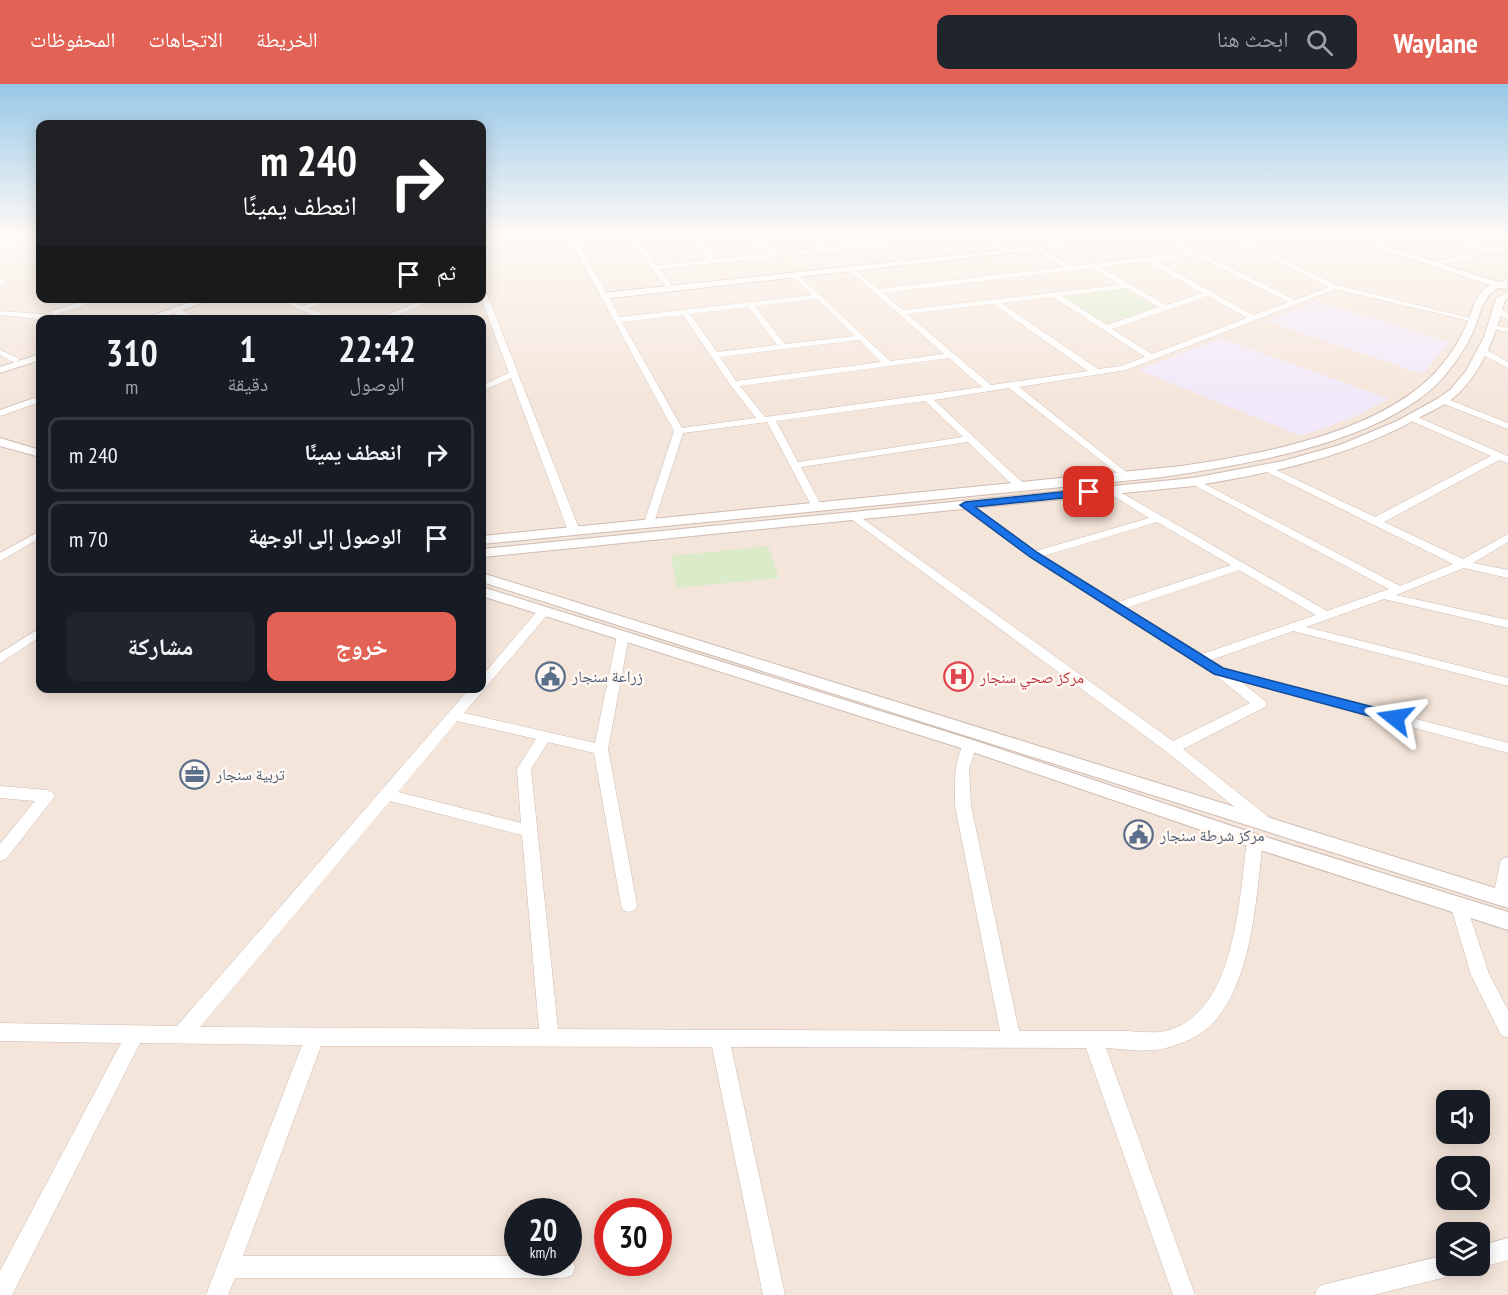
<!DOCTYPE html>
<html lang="ar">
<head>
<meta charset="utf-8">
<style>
	body { margin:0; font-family:"PT Sans Narrow","Noto Naskh Arabic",sans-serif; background:#20242c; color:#f1f3f6; direction:rtl; height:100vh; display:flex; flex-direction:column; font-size:22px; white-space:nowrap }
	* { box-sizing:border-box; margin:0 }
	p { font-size:20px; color:#9ea1a6 }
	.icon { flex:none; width:33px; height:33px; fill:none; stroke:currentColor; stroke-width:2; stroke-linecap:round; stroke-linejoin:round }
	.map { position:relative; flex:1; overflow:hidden; direction:ltr }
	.drawer { position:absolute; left:36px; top:231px; width:450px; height:378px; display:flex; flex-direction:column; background:#171b24; border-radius:12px; box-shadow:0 3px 15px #0003; direction:rtl }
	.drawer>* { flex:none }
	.hud { position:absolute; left:36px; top:36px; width:450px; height:183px; border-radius:12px; box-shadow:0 3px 15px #0003; direction:rtl; background:#202124; color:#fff; overflow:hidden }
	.controls { position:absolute; left:1436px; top:1006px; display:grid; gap:12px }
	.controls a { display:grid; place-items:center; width:54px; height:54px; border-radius:12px; background:#171b24; box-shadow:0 3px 15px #0003; font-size:30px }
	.speed { position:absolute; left:504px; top:1114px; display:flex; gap:12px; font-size:30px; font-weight:700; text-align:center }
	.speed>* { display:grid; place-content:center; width:78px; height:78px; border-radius:50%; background:#171b24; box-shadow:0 3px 15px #0003; line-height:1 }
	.speed small { font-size:15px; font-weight:400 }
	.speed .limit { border:9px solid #d22; background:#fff; color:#111 }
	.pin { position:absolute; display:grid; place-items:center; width:51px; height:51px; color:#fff; margin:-26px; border-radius:12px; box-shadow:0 3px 9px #0006 }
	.me { position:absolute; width:66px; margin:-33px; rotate:285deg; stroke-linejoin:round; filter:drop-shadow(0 0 4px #0008) }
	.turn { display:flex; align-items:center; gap:21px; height:126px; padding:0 30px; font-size:27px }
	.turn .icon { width:78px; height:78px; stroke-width:2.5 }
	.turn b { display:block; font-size:42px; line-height:51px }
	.then { display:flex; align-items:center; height:57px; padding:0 30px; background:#0003; gap:12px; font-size:22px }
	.eta { display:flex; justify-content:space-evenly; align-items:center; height:102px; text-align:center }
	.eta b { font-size:36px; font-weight:700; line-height:42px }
	.primary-button { display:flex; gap:12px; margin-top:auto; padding:12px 30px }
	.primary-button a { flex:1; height:69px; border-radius:12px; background:#e26355; color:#fff; font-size:24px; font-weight:700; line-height:69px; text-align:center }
	.primary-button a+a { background:#20242c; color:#f1f3f6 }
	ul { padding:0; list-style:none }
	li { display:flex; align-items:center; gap:18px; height:75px; margin:0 12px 9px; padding:0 18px; border:3px solid #363941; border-radius:12px }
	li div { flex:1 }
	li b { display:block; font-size:22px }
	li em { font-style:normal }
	header { display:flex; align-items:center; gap:36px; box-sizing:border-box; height:84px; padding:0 30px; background:#e26355; color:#fff }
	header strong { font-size:28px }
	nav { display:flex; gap:33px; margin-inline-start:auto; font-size:21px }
	.search { width:420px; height:54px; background:#20242c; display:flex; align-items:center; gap:15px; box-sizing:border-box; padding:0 21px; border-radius:12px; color:#9ea1a6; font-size:22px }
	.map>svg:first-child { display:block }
	.residential { fill:#f4e5da; fill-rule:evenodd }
	.education { fill:#f1e8f9 }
	.green { fill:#dbeac9 }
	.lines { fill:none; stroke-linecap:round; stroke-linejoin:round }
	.minor-casing { stroke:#cfbab0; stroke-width:1 }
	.tertiary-casing { stroke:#cfbab0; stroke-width:2 }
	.minor { fill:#fff; fill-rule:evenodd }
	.tertiary { fill:#fff; fill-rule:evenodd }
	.route { fill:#1a73e8; stroke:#114b97; stroke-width:1.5 }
	.labels { text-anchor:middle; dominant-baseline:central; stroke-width:5; stroke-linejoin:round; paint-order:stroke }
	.service-label { font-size:16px; fill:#4e5e75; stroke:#fff8f2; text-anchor:start }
	.health-label { font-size:16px; fill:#be3a42; stroke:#fff8f2; text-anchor:start }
</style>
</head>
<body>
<header>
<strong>Waylane</strong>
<div class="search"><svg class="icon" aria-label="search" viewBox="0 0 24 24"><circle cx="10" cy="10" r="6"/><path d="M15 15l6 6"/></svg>ابحث هنا</div>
<nav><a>الخريطة</a><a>الاتجاهات</a><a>المحفوظات</a></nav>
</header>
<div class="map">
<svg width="1508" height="1211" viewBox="0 0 1508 1211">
	<rect width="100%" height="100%" fill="#fcf4ec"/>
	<!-- residential -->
	<path class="residential" d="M0,150h40v64h442v-64h1026v1061h-1508zM40,236h442v368h-442zM1446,1017h33v33h-33zM1446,1083h33v33h-33zM518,1128h50v51h-50zM608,1128h50v51h-50zM1446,1149h33v33h-33z"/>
	<!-- education -->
	<path class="education" d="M875,150h67l4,3 -59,6z
		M1317,217l132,41 -26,32 -157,-53z
		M1221,254l168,61 -37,19 -51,18 -162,-66z"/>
	<!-- green -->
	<path class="green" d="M1266,150h31l24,11 -25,3z
		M1125,205l31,19 -52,16 -43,-28z
		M768,462l11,32 -102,10 -6,-32z"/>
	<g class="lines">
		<defs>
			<path id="minor" d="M26,150h8l-17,9 23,1v4l-29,-2 -11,5v-5z
				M567,150h6l47,83 193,-22 -20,-18 -1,-2 4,-2 94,88 54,-7 -95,-84v-2h4l25,21 186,-22 -27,-17 2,-3 33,19 117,-14 -28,-15 2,-3 132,66 34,-13 -111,-53h9l110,51 141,35 -4,2 -138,-33 -210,81 -107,17 111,88 1,2 -5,3 -117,-92 -75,12 91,85 1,2 -5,3 -4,-1 -49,-47 -167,25 21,40 -5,3 -5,-3 -45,-85 -84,11 -29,90 -5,3 -5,-3 30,-92zM1196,171l92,47 -35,13 -99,-55zM1146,177l56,32 -36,12 -66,-38zM1092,184l29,17 -218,25 -20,-17zM1127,204l32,19 -52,18 -45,-29zM1208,212l39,22 -95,36 -40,-25zM1053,213l92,60 -24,9 -23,3 -97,-66zM817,215l38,37 -70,8 -30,-38zM993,220l95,67 -97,14 -84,-71zM748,223l29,38 -60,7 -27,-38zM683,231l48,71 25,32 -74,10 -60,-106zM859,256l22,22 -145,19 -16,-24zM949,274l33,29 -217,30 -25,-31zM925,317l38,36 -165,25 -22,-41z
				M629,150h6l22,32 52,-6 -23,-26h7l23,25 51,-5 -20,-20h7l20,19 47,-5 -15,-14h7l15,13 46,-4 -9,-9h7l35,30 -5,1 -23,-19 -219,23 14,20 -4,2 -18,-22z
				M979,150h8l26,18 -5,1z
				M1039,150h8l19,12 -5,1z
				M1436,150h15l40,15 17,-4v4l-75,17 -2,-3 52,-12 -38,-15 -63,14 -3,-2z
				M1499,150h9v4z
				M0,194l7,4 -7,4z
				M482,206l4,2 94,239 -2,2 -4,1 -6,-3 -57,-153 -29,13v-6l27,-12 -28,-75z
				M94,214h13l-52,17 35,5h-39l-51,-5v-4l53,4 -2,-4z
				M274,214h11l17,8 22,-8h12l-27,10 26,12h-12z
				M428,214h11l-53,22h-12z
				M172,224h6l21,12h-11l-16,-8z
				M1495,225h6l7,5v5l-13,-6z
				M1489,240l19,4v4l-19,-4z
				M1479,265h6l23,13v6l-29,-15z
				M0,266l18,8 1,2 -4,3 -15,-8z
				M40,312v6l-40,14v-6z
				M1442,313l66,26v6l-69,-27 -2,-2z
				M1409,332h6l93,40v7l-9,-3 -115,62 79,37 45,-25v8l-35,21 35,7v8l-44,-10 -68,27 112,25v8l-124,-29 -78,28 202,51v8l-215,-55 -82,29 14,9 283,74v10l-268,-72 25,20 2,3 -2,3 -82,42 88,70 2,4 -2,4 -6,2 -6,-2 -92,-75 -320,-236 5,-3 4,1 317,227 77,-38 -36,-29 -184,-117 -69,-50v-4h8l67,48 113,-33 -45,-28 5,-3 4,1 214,123 62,-22 -201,-107 5,-3 4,1 203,106 53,-22 -194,-96 5,-3 4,1 107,51 116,-61 -82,-36zM1157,438l74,43 -113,37 -75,-46zM1239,486l77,45 -114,39 -76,-46z
				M40,447v7l-40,23v-8z
				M544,523l4,1 2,3 -2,3 -84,99 131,30 22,-107 6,-4 6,4 -21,113 29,156 -2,5 -6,2 -6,-2 -2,-5 -27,-152 -46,-11 -17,27 27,260 442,2 -45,-225c0,-23 -2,-43 10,-65h10l2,4 -8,23 2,38 48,225c35,0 70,0 105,0 13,0 29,3 41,0 71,-16 74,-133 82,-190l2,-4 6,-2 6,2 2,4c-7,55 -10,138 -49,181 -11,13 -32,22 -48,26 -18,5 -42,1 -60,0l89,247h-22l-87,-247 -355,-1 54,248h-22l-51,-248 -391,-1 -78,210h275v7h50v-5l4,1 3,8 -3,8 -8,3h-329l-7,17h-22l96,-250 -162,-2 -128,252h-12v-24l121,-228 -121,-2v-18l177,3 293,-338h12v-12l58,-68zM457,637l79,18 -19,30 4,54 -123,-31zM390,717l132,34 17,194 -339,-2z
				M40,544v9l-40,26v-10z
				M0,702l47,4 5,2 3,4 -49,63 -6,2v-17l35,-43 -35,-3z
				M1508,773v44l-7,4 -6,-2 -2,-5 7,-35 2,-4z
				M1458,813l6,2 2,5 23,70 19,36v28l-7,-3 -30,-60 -21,-71 2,-5z
				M1508,1154v22l-29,8 -5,-2h5v-20z
				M1446,1171v11h11l-3,8 -8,3 -73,18h-58l3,-8 8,-3z"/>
			<path id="tertiary" d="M1152,150h28l-577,65 -5,-3 5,-3z
				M1336,150h13l149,48 10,-3 -1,10 -9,-1c-17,9 -18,30 -26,46 -8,17 -19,32 -31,46 -61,64 -202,86 -287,98l-672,66v-8l700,-70c81,-12 204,-34 259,-100 10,-12 18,-25 24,-38 8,-15 9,-34 25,-43z
				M1508,207v7l-3,2c-9,34 -21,68 -46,93 -10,10 -23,16 -35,22 -71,41 -151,58 -231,71l-711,71v-8l711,-71 90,-17 57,-16 57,-24 40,-22 13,-9 16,-19 18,-34 12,-38z
				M201,214h15l-61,22h-15z
				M40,270v6l-40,13v-6z
				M0,354l40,12v7l-40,-11z
				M482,489l1026,319v16l-1026,-326z
				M482,503l494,154 283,94 249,77v18l-260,-84 -284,-97 -482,-153z"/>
		</defs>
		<!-- minor casing -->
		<use href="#minor" class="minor-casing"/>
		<!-- tertiary casing -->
		<use href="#tertiary" class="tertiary-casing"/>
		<!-- minor -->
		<use href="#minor" class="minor"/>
		<!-- tertiary -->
		<use href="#tertiary" class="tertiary"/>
	</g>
	<!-- sky -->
	<linearGradient id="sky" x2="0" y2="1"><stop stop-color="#98c8e7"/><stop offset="0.47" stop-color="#fefaf6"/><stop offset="1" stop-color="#fefaf6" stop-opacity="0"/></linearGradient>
	<rect width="1508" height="320" fill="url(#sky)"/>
	<!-- route -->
	<path class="route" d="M1089,405l3,1v5l-117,12 63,46 185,115 177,46 2,4 -2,3 -5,2 -181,-49 -184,-117 -70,-52 5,-3z"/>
	<!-- icons -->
	<defs>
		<symbol id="civic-ring" viewBox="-11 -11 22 22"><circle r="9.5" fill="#fff8f2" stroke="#5c6f8a" stroke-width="1.5"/><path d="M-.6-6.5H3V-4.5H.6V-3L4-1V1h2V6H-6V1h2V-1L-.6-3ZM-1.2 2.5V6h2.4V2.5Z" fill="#5c6f8a"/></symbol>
		<symbol id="hospital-ring" viewBox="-11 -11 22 22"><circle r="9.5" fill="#fff8f2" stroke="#e0444e" stroke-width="1.5"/><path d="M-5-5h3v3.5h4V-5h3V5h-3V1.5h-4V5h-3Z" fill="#e0444e"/></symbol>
		<symbol id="office-ring" viewBox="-11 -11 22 22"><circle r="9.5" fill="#fff8f2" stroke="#5c6f8a" stroke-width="1.5"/><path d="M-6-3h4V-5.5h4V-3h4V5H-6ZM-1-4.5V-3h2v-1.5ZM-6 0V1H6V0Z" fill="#5c6f8a"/></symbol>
	</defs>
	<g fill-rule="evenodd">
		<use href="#civic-ring" x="534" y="576" width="33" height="33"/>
		<use href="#hospital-ring" x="942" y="576" width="33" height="33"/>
		<use href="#office-ring" x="178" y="674" width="33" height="33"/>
		<use href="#civic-ring" x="1122" y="734" width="33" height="33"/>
	</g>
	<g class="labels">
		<!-- service labels -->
		<g class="service-label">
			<text x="572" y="592">زراعة سنجار</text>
			<text x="216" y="690">تربية سنجار</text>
			<text x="1160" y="751">مركز شرطة سنجار</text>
		</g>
		<!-- health labels -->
		<g class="health-label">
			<text x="980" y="593">مركز صحي سنجار</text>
		</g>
	</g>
</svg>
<div class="controls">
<a><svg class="icon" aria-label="sound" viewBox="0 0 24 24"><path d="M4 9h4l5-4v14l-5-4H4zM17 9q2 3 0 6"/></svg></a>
<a><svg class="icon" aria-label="search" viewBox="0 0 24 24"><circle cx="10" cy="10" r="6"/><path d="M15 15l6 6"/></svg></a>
<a><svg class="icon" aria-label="layers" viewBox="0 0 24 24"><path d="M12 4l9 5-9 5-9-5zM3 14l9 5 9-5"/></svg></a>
</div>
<div class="speed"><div>20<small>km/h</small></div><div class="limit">30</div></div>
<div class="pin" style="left:1089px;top:408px;background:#d93025"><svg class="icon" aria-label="arrive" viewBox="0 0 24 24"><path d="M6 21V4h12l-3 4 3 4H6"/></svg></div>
<svg class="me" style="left:1395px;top:634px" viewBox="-20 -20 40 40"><path d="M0-17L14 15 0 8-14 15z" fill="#1a73e8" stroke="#fff" stroke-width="4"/></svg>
<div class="hud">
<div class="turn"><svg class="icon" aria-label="right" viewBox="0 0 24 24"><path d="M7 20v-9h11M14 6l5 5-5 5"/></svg><div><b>240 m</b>انعطف يمينًا</div></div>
<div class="then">ثم<svg class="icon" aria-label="arrive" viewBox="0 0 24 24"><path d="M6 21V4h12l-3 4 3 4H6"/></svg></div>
</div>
<section class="drawer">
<div class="eta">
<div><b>22:42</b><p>الوصول</p></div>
<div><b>1</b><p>دقيقة</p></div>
<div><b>310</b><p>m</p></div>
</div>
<ul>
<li><svg class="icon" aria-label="right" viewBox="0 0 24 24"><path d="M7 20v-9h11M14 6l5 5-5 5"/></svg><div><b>انعطف يمينًا</b></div><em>240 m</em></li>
<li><svg class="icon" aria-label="arrive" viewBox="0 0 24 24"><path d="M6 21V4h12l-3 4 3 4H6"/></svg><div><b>الوصول إلى الوجهة</b></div><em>70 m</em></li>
</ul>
<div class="primary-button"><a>خروج</a><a>مشاركة</a></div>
</section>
</div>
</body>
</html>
